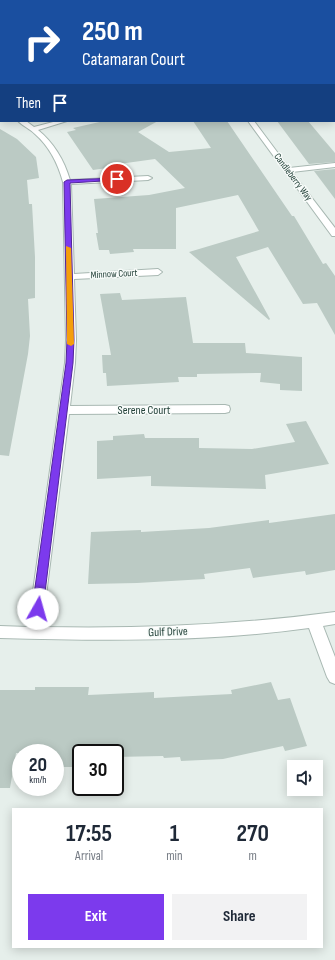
<!DOCTYPE html>
<html lang="en">
<head>
<meta charset="utf-8">
<style>
	body { margin:0; font-family:"Sofia Sans Condensed",sans-serif; background:#f2f2f3; color:#1f2937; height:100vh; display:flex; flex-direction:column; font-size:15px; white-space:nowrap }
	* { box-sizing:border-box; margin:0 }
	p { font-size:13px; color:#747a83 }
	.icon { flex:none; width:22px; height:22px; fill:none; stroke:currentColor; stroke-width:2; stroke-linecap:round; stroke-linejoin:round }
	.map { position:relative; flex:1; overflow:hidden }
	.panel { position:absolute; left:12px; top:808px; width:311px; height:140px; display:flex; flex-direction:column; background:#fff; border-radius:0px; box-shadow:0 2px 10px #0003 }
	.panel>* { flex:none }
	.top-card { position:absolute; left:0px; top:0px; width:335px; height:122px; box-shadow:0 2px 10px #0003; background:#1a4fa0; color:#fff; overflow:hidden }
	.tools { position:absolute; left:287px; top:760px; display:grid; gap:8px }
	.tools a { display:grid; place-items:center; width:36px; height:36px; border-radius:0px; background:#fff; box-shadow:0 2px 10px #0003; font-size:20px }
	.speed { position:absolute; left:12px; top:744px; display:flex; gap:8px; font-size:20px; font-weight:700; text-align:center }
	.speed>* { display:grid; place-content:center; width:52px; height:52px; border-radius:50%; background:#fff; box-shadow:0 2px 10px #0003; line-height:1 }
	.speed small { font-size:10px; font-weight:400 }
	.speed .limit { border:2px solid #111; border-radius:6px; background:#fff; color:#111 }
	.pin { position:absolute; display:grid; place-items:center; width:34px; height:34px; color:#fff; margin:-17px; border:2px solid #fff; border-radius:50%; box-shadow:0 1px 4px #0007 }
	.me { position:absolute; width:44px; margin:-22px; rotate:7deg; stroke-linejoin:round; filter:drop-shadow(0 0 3px #0008) }
	.turn { display:flex; align-items:center; gap:14px; height:84px; padding:0 16px; font-size:18px }
	.turn .icon { width:52px; height:52px; stroke-width:2.5 }
	.turn b { display:block; font-size:28px; line-height:34px }
	.then { display:flex; align-items:center; height:38px; padding:0 16px; background:#0003; gap:8px; font-size:15px }
	.eta { display:flex; justify-content:space-evenly; align-items:center; height:68px; text-align:center }
	.eta b { font-size:24px; font-weight:700; line-height:28px }
	.primary-button { display:flex; gap:8px; margin-top:auto; padding:8px 16px }
	.primary-button a { flex:1; height:46px; border-radius:0px; background:#7c3aed; color:#fff; font-size:16px; font-weight:700; line-height:46px; text-align:center }
	.primary-button a+a { background:#f2f2f3; color:#1f2937 }
	.map>svg:first-child { display:block }
	.building { fill:#bbcac4 }
	.lines { fill:none; stroke-linecap:round; stroke-linejoin:round }
	.minor-casing { stroke:#a8b8b2; stroke-width:2 }
	.minor { fill:#fff; fill-rule:evenodd }
	.route { fill:#7c3aed; stroke:#51269a }
	.slow { fill:#f59e0b }
	.labels { text-anchor:middle; dominant-baseline:central; stroke-width:3; stroke-linejoin:round; paint-order:stroke }
	.far-street-label { font-size:10px; fill:#24423a; stroke:#f7fbf9 }
	.street-label { font-size:12px; fill:#24423a; stroke:#f7fbf9 }
</style>
</head>
<body>
<div class="map">
<svg width="335" height="960" viewBox="0 0 335 960">
	<rect width="100%" height="100%" fill="#e6efeb"/>
	<!-- building -->
	<path class="building" d="M104,121h54l-20,11 31,20 42,-4 -18,-27h34l65,95h2l29,48 3,-1 9,13v59l-18,-32 -14,1 -35,-57 -32,10 34,62 -1,1 -80,-68 70,-21 -21,-36 -62,13v41h-43l1,3 -24,2 -1,-4h-10l-3,-17h2l-4,-34 55,-4 36,-7 -30,-29 -36,5 2,2 -28,4 -26,-38 9,-2 -3,-2z
		M277,121h31l27,32v9l-26,2z
		M0,129l17,10 19,18 3,21 -12,2 2,24h3l3,53v41l-7,1 2,37 -2,18 -19,102 -9,-1z
		M335,169v30l-21,-28z
		M120,293l2,7 64,-3 7,46h52l1,10 56,4v34l-22,-1v-6l-20,-2 1,-9 -64,1v3h-19l1,5 -72,4 -1,-13h-3l-1,-18h9l-11,-61z
		M306,421l23,43 -64,11 1,14 -115,-3v-10l-54,3v-38l16,-1v-4l31,-2 1,4h54v10l53,1 43,-7 -9,-18z
		M335,514v56l-29,5 -1,-4 -52,7 -3,-10 -46,6 1,5 -68,4 -49,1 3,-52 50,-2v2l68,-4 60,-8v3z
		M271,682l7,18 12,-2 17,48 -22,5 -2,-5 -60,13 -42,2 -1,-4 -16,1 -1,-2 -48,1v-4h-34v14h-26v-14h-39l-6,35h-10v-98h35v-3h54l-1,8 66,-3v6l78,-4 -1,-4z"/>
	<g class="lines">
		<defs>
			<path id="minor" d="M274,0h5v1h-5z
				M286,0h6v1h-6z
				M0,20h1v2h-1z
				M334,37h1v4h-1z
				M0,46h1v4h-1z
				M334,46h1v4h-1z
				M0,109h1v4h-1z
				M18,121h8l8,6 23,-6h10l-29,9c16,13 26,30 32,50l78,-4 4,2 -4,2 -77,4 3,90 84,-5 4,3 -4,3 -84,4 2,61 -1,23 -5,43 155,-1 4,1 1,3 -1,3 -4,1 -156,1 -27,213c98,2 195,-2 293,-15v12l-12,2 12,31v27l-5,-2 -3,-5 -18,-49c-102,14 -206,13 -309,10v-12l28,1 37,-264 1,-23 -3,-158c-5,-18 -13,-35 -28,-48 -5,-5 -12,-8 -17,-13z
				M248,121h6l35,47 46,-5v4l-43,5 43,56v8h-3z"/>
		</defs>
		<!-- minor casing -->
		<use href="#minor" class="minor-casing"/>
		<!-- minor -->
		<use href="#minor" class="minor"/>
	</g>
	<!-- route -->
	<path class="route" d="M117,178h2v2l-49,3 4,157 -1,23 -30,246 -2,3 -3,1 -4,-1 -2,-3 34,-246 1,-23 -3,-158 3,-2z"/>
	<!-- slow -->
	<path class="slow" d="M66,246l5,2 3,96 -3,2 -4,-2z"/>
	<g class="labels">
		<!-- far-street labels -->
		<g class="far-street-label">
			<text transform="translate(293 177) rotate(53)">Candleberry Way</text>
			<text transform="translate(114 274) rotate(-3)">Minnow Court</text>
		</g>
		<!-- street labels -->
		<g class="street-label">
			<text x="144" y="410">Serene Court</text>
			<text transform="translate(168 632) rotate(-2)">Gulf Drive</text>
		</g>
	</g>
</svg>
<div class="tools">
<a><svg class="icon" aria-label="sound" viewBox="0 0 24 24"><path d="M4 9h4l5-4v14l-5-4H4zM17 9q2 3 0 6"/></svg></a>
</div>
<div class="speed"><div>20<small>km/h</small></div><div class="limit">30</div></div>
<div class="pin" style="left:117px;top:179px;background:#d93025"><svg class="icon" aria-label="arrive" viewBox="0 0 24 24"><path d="M6 21V4h12l-3 4 3 4H6"/></svg></div>
<svg class="me" style="left:38px;top:609px" viewBox="-20 -20 40 40"><circle r="19" fill="#fff"/><path d="M0-13L10 11 0 6-10 11z" fill="#7c3aed"/></svg>
<div class="top-card">
<div class="turn"><svg class="icon" aria-label="right" viewBox="0 0 24 24"><path d="M7 20v-9h11M14 6l5 5-5 5"/></svg><div><b>250 m</b>Catamaran Court</div></div>
<div class="then">Then<svg class="icon" aria-label="arrive" viewBox="0 0 24 24"><path d="M6 21V4h12l-3 4 3 4H6"/></svg></div>
</div>
<section class="panel">
<div class="eta">
<div><b>17:55</b><p>Arrival</p></div>
<div><b>1</b><p>min</p></div>
<div><b>270</b><p>m</p></div>
</div>
<div class="primary-button"><a>Exit</a><a>Share</a></div>
</section>
</div>
</body>
</html>
